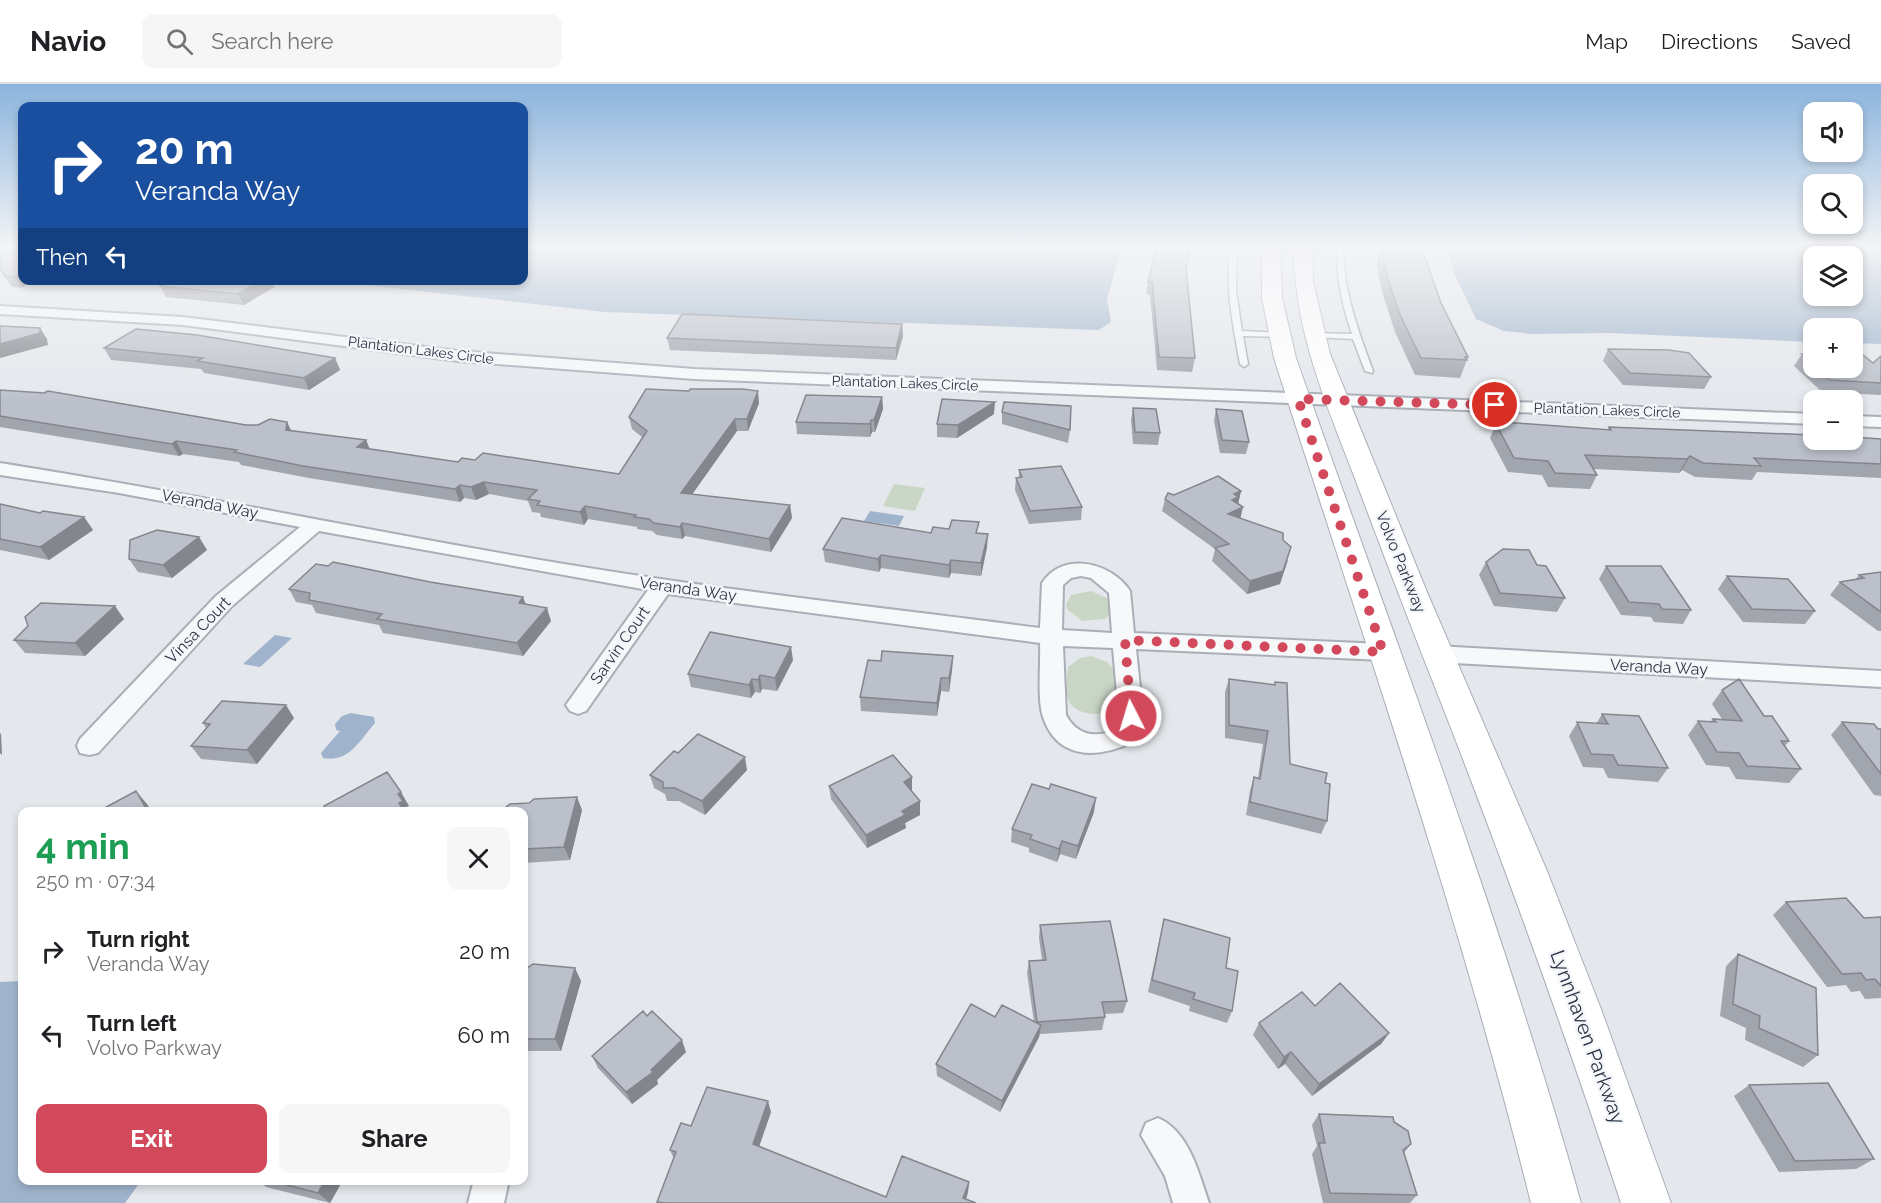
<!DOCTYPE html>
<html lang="en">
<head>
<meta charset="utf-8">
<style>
	body { margin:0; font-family:Raleway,sans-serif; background:#f6f6f6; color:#202124; height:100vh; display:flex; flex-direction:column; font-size:22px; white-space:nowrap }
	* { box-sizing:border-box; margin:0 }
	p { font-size:20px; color:#757577 }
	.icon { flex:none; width:33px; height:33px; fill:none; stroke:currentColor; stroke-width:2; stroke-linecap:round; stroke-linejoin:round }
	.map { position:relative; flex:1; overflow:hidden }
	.panel { position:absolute; left:18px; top:723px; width:510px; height:378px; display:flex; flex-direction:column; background:#fff; border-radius:12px; box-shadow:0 3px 9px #0003 }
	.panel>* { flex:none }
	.banner { position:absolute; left:18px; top:18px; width:510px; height:183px; border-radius:12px; box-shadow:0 3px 9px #0003; background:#1a4fa0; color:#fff; overflow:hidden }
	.fabs { position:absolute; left:1803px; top:18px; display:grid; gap:12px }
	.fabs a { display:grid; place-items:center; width:60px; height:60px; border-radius:12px; background:#fff; box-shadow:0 3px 9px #0003; font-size:30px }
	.pin { position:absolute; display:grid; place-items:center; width:51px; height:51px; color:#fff; margin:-26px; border:3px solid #fff; border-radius:50%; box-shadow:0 2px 6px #0007 }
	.me { position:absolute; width:66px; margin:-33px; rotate:355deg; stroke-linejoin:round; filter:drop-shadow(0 0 4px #0008) }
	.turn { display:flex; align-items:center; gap:21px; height:126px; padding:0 18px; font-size:27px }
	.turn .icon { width:78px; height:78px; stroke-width:2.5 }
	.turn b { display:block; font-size:42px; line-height:51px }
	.then { display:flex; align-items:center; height:57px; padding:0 18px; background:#0003; gap:12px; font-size:22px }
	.round { display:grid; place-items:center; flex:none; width:63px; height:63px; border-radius:12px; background:#f6f6f6 }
	.head { display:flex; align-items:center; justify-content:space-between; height:102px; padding:0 18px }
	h1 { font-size:36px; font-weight:700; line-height:45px; color:#1e9e55 }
	.primary-button { display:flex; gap:12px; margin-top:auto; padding:12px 18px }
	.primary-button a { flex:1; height:69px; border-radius:12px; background:#d1495b; color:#fff; font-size:24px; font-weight:700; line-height:69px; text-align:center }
	.primary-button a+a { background:#f6f6f6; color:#202124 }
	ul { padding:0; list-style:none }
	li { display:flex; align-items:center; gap:18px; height:84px; padding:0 18px }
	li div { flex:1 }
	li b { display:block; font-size:22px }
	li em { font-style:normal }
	header { display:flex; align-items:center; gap:36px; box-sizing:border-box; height:84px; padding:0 30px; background:#fff; border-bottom:2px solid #e0e0e0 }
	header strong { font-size:28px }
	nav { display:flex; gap:33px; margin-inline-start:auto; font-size:21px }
	.search { width:420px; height:54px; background:#f6f6f6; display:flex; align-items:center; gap:15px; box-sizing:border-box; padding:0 21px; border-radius:12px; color:#757577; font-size:22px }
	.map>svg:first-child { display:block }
	.green { fill:#c9d6c5 }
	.water { fill:#9fb4cc; fill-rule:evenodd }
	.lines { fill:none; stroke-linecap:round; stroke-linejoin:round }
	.service-casing { stroke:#a9aeb7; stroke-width:3 }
	.minor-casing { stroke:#a9aeb7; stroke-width:4 }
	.secondary-casing { stroke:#a9aeb7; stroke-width:2 }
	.service { fill:#f7f8fa; fill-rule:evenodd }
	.minor { fill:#f7f8fa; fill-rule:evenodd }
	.secondary { fill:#fff; fill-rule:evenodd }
	.wall { fill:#a1a5ae }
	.shaded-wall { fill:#83868d }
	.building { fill:#bbc0ca; stroke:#83868d; stroke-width:1.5 }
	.route { stroke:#d1495b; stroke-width:10; stroke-dasharray:0 18 }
	.labels { text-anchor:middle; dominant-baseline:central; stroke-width:5; stroke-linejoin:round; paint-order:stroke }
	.far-street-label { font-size:14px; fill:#2b3445; stroke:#f4f6f9 }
	.street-label { font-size:16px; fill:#2b3445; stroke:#f4f6f9 }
	.near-street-label { font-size:20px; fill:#2b3445; stroke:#f4f6f9 }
</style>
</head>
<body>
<header>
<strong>Navio</strong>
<div class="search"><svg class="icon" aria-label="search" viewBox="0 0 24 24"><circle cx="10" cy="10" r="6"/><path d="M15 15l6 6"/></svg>Search here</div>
<nav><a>Map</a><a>Directions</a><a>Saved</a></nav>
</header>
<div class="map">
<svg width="1881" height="1119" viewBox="0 0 1881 1119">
	<rect width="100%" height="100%" fill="#e4e7ec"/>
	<!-- green -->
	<path class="green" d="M894,400l31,4 -10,23 -32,-5z
		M1091,507l20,9 2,11 -8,8 -23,2 -15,-12 -1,-5 5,-9z
		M1091,572l16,6 9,10c0,9 3,24 -1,32 -7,16 -42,12 -47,-5 -3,-9 -1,-22 0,-32l12,-9z"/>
	<!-- water -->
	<path class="water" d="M524,162h598l-15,53 4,23 -12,8 -494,-18 -275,-31 194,-1z
		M1447,162h434v98l-28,-1 -1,-15h-38l-1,14 -204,-9 -77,1 -28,-3 -28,-12 -22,-46zM1814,172h38v40h-38z
		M870,427l34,5 -5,10 -35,-5z
		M275,551l17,3 -32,29 -17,-3z
		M351,629l23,4 1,6c-16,18 -26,40 -52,35l-2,-5 19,-22 -4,-1 -1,-6 7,-8z
		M22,897v199l119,1 -16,22h-125v-221z"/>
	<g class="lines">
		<defs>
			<path id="service" d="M1230,162h7l-1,45 6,40 37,2 4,2 -4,2 -36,-1 5,28 -4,3 -4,-3c-7,-39 -15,-77 -10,-118z
				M1337,162h6c0,45 15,84 30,125l-1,2 -7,-2 -12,-32 -40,-2 -4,-2 4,-2 39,1c-10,-29 -16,-57 -15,-88z"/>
			<path id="minor" d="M0,222l183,11 275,34 236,18 1120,45v10l-1120,-45 -236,-18 -275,-36 -183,-11z
				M1852,332l29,1v10l-29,-1z
				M0,379c187,29 371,69 558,100 160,27 321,44 482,65l2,-45c21,-32 69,-21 88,8l4,42 249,11 8,2 3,6 -3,6 -8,2 -247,-11 7,67 -12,27c-35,16 -74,16 -88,-26 -6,-18 -2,-54 -3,-74l-372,-49 -82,117 -8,3 -8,-3 -4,-6 82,-115 -329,-59 -87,75 -134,147 -9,2 -9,-2 -3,-7 3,-7 136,-143 84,-69 -181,-34 -119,-18zM1081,492l10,2 18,15 3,40 -50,-3 1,-45 8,-7zM1063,562l50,2 6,68 -6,14c-19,9 -37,4 -47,-15z
				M1437,562l444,25v16l-444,-25 -8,-2 -3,-6 3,-6z
				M1158,1034c31,13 41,56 51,85h-36l-8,-27 -24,-41 5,-12z
				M474,1096h35l-5,23h-36z"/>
			<path id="secondary" d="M1262,162h18l2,52 14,60c98,280 205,559 285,845h-50c-71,-286 -168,-565 -257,-845l-12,-60z
				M1294,162h18l1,35 17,73 97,238 120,279 54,138 70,194h-50c-56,-170 -116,-337 -181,-503 -30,-76 -59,-152 -88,-229 -28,-73 -59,-145 -58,-225z"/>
		</defs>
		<!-- service casing -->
		<use href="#service" class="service-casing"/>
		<!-- minor casing -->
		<use href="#minor" class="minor-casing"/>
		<!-- secondary casing -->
		<use href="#secondary" class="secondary-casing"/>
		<!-- service -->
		<use href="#service" class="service"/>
		<!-- minor -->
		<use href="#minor" class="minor"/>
		<!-- secondary -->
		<use href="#secondary" class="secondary"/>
	</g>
	<!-- wall -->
	<path class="wall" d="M0,162l23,42 -11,-1 -12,-16z
		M1378,162h43l20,57 27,54 -8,21 -45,-3 -20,-43 -12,-37 -6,-28z
		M1186,186l9,88 -3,14 -35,-2 -7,-75 -4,-1 2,-12z
		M161,196h111l2,7 -30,18 -78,-8 -6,-11z
		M902,240l1,12 -7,24 -226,-10 -3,-12z
		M104,264l231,10 5,12 -31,20 -105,-17 -3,-4 -90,-9z
		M1608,265l103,28 -7,12 -81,-4 -20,-24z
		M1807,265h7v19h38l21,-5 8,-7v39l-59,-3 -28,-26 8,-12h2z
		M0,306l246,35 120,15 4,9 88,13 17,-2 144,14 23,-37 -10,-8 -3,-12 130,-14 -11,28h-11l-45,63 98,11 2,13 -21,34 -86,-16 -3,3 -25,-4 -5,-4 -15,-2v-2l-49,-8 -4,6 -43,-8 -1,-4 -8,-1 -4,-11 -39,-7 -13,6 -12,-2 -4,4 -151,-24 -68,-13 -2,-3 -56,-8 -4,2 -179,-29z
		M882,313l1,12 -8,23h-3l-2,5 -73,-3 -1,-12z
		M1133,324l27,25 -2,12 -25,-1 -2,-24z
		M1216,325l33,33 -3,12 -26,-1 -6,-32z
		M1002,328l68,18 -2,13 -66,-19z
		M994,330l-37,24 -20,-1v-13z
		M1502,338l105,8 2,-3 272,12v39l-124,-6 -5,8 -57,-3 -13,-7 -3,3 -85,-4 3,6 -7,14 -42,-2 -6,-12 -34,-3 -18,-34 6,-14 5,1z
		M1019,386l63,37 -1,13 -52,4 -14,-34 1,-12 3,-1z
		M1241,407l-3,13 2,14 40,66 -33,10 -35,-33 3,-12 -53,-38 3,-12 9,-4z
		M0,420l40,9 44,4 9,13 -44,30 -49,-10z
		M931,449h47l9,14 -6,29 -30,-3 -2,5 -68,-10 -2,4 -54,-10 -2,-13z
		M207,466l-35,28 -34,-6 -9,-13z
		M1486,478l51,3 28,33 -8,14 -63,-6 -15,-31z
		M1606,482l85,44 -8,14 -29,-2 -3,-5 -30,-2 -22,-36z
		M1881,488v59h-3l-48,-36 10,-13 16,-3 3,-4z
		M1727,492l88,35 -10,13 -62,-2 -25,-33z
		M289,505l237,15 25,17 -28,35 -140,-23 -4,-8 -63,-12 -4,-8 -16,-3z
		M124,535l-39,37 -60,-3 -11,-13 14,-14z
		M953,572l-1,14 -3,22 -8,-1 -4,25 -76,-5 -1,-14 21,-36z
		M793,576l-16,31 -15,-2 -2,4 -5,-1 -4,6 -60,-11 -3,-13z
		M1229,595l45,6 16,79 35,19 2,38 -6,13 -75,-19 4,-24 4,-14 4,1 5,-34 -38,-6v-46z
		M1722,606l42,26 25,25 -4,5 16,23 -12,14 -53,-4 -7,-12 -23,-2 -18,-30 10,-14 12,1 3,-3h9l-10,-15z
		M1602,630l66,54 -10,14 -50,-4 -5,-10 -20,-1 -14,-31 8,-13 19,1z
		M294,634l-37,46 -56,-5 -10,-13 15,-18 -3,-5z
		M1842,638l39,7v67l-7,-1 -43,-60z
		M678,669l69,17 -42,45 -26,-14h-12l-2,-7 -11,-6 -4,-13z
		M912,693v14l8,10v14l-15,8 1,5 -39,20 -36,-49 -2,-13z
		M529,719l53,7 -12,50 -46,3v-51z
		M1094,728l-18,47 -16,-5 -3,8 -28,-10v-4l-18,-6 1,-13z
		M1786,818l78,16 17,-1v81l-16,1 -5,-8 -9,1 -5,-7 -19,2 -54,-72z
		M1164,835l62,49 6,43 -5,12 -38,-12 1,-5 -42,-14z
		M1040,841l87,76 -4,12 -18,1v3l-3,13 -62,4 -1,3 -39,75 -63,-36 -1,-12 98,-42 -7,-49 2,-12 13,-1 -3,-22z
		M1738,870l80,101 -15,12 -58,-27 1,-12 -26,-12 6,-50z
		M524,886l57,11 -20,70h-37z
		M647,932l39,36 -29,28 1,4 -26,20 -34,-36 -6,-12z
		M1259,939l130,10 -8,11 -69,52 -27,-32 -7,5 -25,-34z
		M1749,1001l125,74 -18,10 -77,3 -45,-76z
		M771,1028l-12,35 127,50 83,-15 -1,10 -2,7 10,4h-319v-1l17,-43 -4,-9 21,-24z
		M1319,1030l75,8 17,22 -7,9 13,42 -7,8h-87l-11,-49 5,-8 -5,-21z
		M258,1096h85l-13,23 -64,-16z"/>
	<!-- shaded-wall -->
	<path class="shaded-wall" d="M22,185v11h7l-6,8 -7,-11z
		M261,196h11l2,7 -30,18 -6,-11z
		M902,240l1,12 -7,24v-12z
		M40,244l7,11 1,6 -48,13v-14z
		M335,274l5,12 -31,20 -5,-12z
		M758,307l1,12 -11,28 -1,-12z
		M882,313l1,12 -8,23 -1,-12z
		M995,318l-1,12 -37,24 1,-13z
		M735,335l2,12 -53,75 -3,-13z
		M871,336l1,12 -2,5v-13z
		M287,338l6,12 -7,-4z
		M366,356l5,13 -14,-6z
		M176,357l7,13 -4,2 -7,-12z
		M1690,372l-8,14 -3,3 8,-14z
		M484,398l5,12 -13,6 -5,-13z
		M460,401l4,13 -4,4 -5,-13z
		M1241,407l-3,13 -9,9 5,-19z
		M790,421l2,13 -21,34 -2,-13z
		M585,422l3,13 -4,6 -4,-13z
		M1243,423l-3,13 -12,-6z
		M84,433l9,13 -44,30 -9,-13z
		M682,439l3,13 -3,3 -2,-12z
		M988,450l-1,13 -6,29v-13z
		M199,453l8,13 -35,28 -9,-13z
		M881,471v13l-2,4 -1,-13z
		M951,476v13l-2,5v-13z
		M1288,476l-8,24 -33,10 3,-13z
		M523,513l5,13 -9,-7z
		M115,522l9,13 -39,37 -10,-13z
		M547,524l4,13 -28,35 -6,-13z
		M791,563l2,13 -16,31 -2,-13z
		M953,572l-1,14 -3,22v-14z
		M760,591l2,14 -2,4 -2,-13z
		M941,594v13l-4,25v-13z
		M752,595l3,13 -4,6 -2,-13z
		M286,621l8,13 -37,46 -10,-14z
		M0,649l1,1 1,21 -2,-2z
		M745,673l2,13 -42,45 -3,-14z
		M912,693v14l-8,4v-13z
		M136,707l11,13 5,8h-4z
		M401,708l8,14 -3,1 3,5h-5l-5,-9 -1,-9z
		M577,713l5,13 -12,50 -6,-13z
		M1096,714l-2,14 -18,47 2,-13z
		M920,717v14l-15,8 1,5 -39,20 -1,-13 36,-24z
		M1062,757l-2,13 -3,8 2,-13z
		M575,884l6,13 -20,70 -6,-12z
		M1041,941l-2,12 -39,75 2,-11z
		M1389,949l-8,11 -69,52 7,-12z
		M682,956l4,12 -29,28 1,4 -26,20 -6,-12z
		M1291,968l-6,12 -7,5 6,-12z
		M768,1017l3,11 -15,43 -3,-11z
		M325,1096h18l-13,23 -12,-10z
		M969,1098l-1,10 -3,11 -2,-5z"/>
	<!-- building -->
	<path class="building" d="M0,162h22v23l-6,8 -11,-1 -5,-7z
		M1157,162h33l-4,23 9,89 -36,-1 -7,-75h-4z
		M1382,162h39l20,57 27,54h-3l2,3 -46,-2 -21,-43 -12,-36 -6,-27z
		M161,196h100l-23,14 -78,-8z
		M682,230l220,10 -6,24 -229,-10z
		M0,242l40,2v5l-40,11z
		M136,245l61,6 138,23 -31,20 -107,-17 6,-3 -99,-10z
		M1608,265l61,1 20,3 22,24 -81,-4z
		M1807,265h7v5z
		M1852,266l6,1 15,12 8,-7v27l-51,-3 -14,-12h36z
		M1802,270l12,1v10z
		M646,305l43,2 1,-2h53l15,2 -11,28h-12l-54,74 109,12 -21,34 -87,-16 -2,4 -26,-4 -5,-4 -15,-2 2,-2 -51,-9 -5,6 -43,-7 3,-4 -12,-2 9,-9 -53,-8 -13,5 -11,-2 -5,4 -152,-23 -69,-14 3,-2 -61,-9 -4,3 -172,-28v-26l44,3 4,-2 198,34h12l12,-6 17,3 -1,8 80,10 -9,7 101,15 4,-4 13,2 8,-7 136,21 28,-43 -18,-14z
		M806,311l76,2 -8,23h-3l-1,4 -74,-2z
		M942,315l53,3 -37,23 -21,-1z
		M1004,318l67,4 -1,24 -68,-18z
		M1133,324l23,1 4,24 -25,-1z
		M1216,325l26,2 7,31 -27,-2z
		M1502,338l109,8 -2,-3 205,8v5h38v-3l29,2v25l-127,-6 7,8 -58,-3 -13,-7 -3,3 -102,-4 12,20 -42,-2 -7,-12 -34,-3 -18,-34 7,1z
		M1061,382l21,41 -52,4 -14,-33 6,-1 -3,-7z
		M1218,392l23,15 -7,3 4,3 -6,3 11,7 -15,7 55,19v7l8,7 -8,24 -33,10 -35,-33 14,-4 -64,-45 3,-6 6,2z
		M0,420l40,9 3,-2 41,6 -44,30 -40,-8z
		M842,434l89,15 2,-6 16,2 3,-9 27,2 -3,11 12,1 -7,29 -30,-3 -2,5 -68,-10 -3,4 -55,-10z
		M157,446l42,7 -36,28 -34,-6 1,-19z
		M1503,465l26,1 8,15 9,1 19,32 -65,-5 -14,-31z
		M333,478l97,20 93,15 -4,6 28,5 -30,35 -140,-24 5,-5 -73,-14 1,-7 -21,-4 27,-25 12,2z
		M1606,482h55l30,44 -29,-1 -3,-5 -30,-2z
		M1881,488v40l-41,-30 24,-4 -5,-3z
		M1727,492l61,3 27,32 -63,-2z
		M41,519l74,3 -40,37 -61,-3 14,-14 -3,-9z
		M710,548l81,15 -16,31 -15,-3 -2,5 -6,-1 -3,6 -61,-11z
		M882,567l71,5 -4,22h-8l-4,25 -77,-6 8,-37 13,1z
		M1229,595l46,6v-3l12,1 3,81 37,9 -2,10 5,1 -3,37 -77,-19 4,-25 6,2 8,-48 -39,-6z
		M1739,595l25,37h8l17,25h-8l20,28 -54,-3 -8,-13 -22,-1 -19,-31 18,1 -3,-3 29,2 -20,-31z
		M222,617l64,4 -39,45 -56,-4 19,-22 -7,-1z
		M1602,630l37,2 29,52 -50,-3 -5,-10 -22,-1 -14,-32 31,2z
		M1842,638l32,2 4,5h3v45z
		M698,650l47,23 -43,44 -27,-13h-12v-6l-13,-7 24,-24 4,2z
		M893,671l19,22 -8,5 16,19 -18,10 3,4 -39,20 -37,-49z
		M387,688l14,20 -3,2 5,7 -4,2 5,9h-77l-3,-6z
		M1032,700l17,5 2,-5 45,14 -18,48 -16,-5 -3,8 -29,-10 2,-4 -20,-6z
		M136,707l12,21h-51z
		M577,713l-13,50 -40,2v-37l-23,-1 9,-7 19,-1 5,-4z
		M1846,814l18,20 17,-1v69l-6,-7 -9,1 -5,-7 -19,1 -56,-72z
		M1164,835l66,19 -4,30 12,3 -6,40 -39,-12 2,-6 -43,-13z
		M1110,837l17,80 -25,1 3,15 -68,5 -8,-61 17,-1 -6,-35z
		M1738,870l78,34 2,67 -59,-27 1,-12 -27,-12z
		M533,880l42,4 -20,71h-31v-69z
		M1340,899l49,50 -70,51 -28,-32 -7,5 -25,-34 43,-31 13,14z
		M971,920l24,13 7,-12 39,20 -39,76 -66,-37z
		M643,927l4,5 5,-5 30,29 -31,30 2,2 -27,20 -34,-36z
		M1828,999l46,76 -79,2 -46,-76z
		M707,1003l61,14 -15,43 133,53 16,-41 67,26 -6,16 13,5h-311l-8,-1 19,-50 -6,-2 11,-27 10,3z
		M1319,1030l74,3 1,5 14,9 3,13 -8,6 14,45 -87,-2 -11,-50h6z
		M268,1096h57l-7,13z"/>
	<!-- sky -->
	<linearGradient id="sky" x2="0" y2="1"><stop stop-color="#8bb4dd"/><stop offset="0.51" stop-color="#f3f4f6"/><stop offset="1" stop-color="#f3f4f6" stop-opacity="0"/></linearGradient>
	<rect width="1881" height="319" fill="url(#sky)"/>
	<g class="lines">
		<!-- route -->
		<path class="route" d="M1131,632l-6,-76 258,12 -85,-253 197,6"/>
	</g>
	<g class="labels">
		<!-- far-street labels -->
		<g class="far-street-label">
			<text transform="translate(421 266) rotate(7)">Plantation Lakes Circle</text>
			<text transform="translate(905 299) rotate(2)">Plantation Lakes Circle</text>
			<text transform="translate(1607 326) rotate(2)">Plantation Lakes Circle</text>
		</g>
		<!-- street labels -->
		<g class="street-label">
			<text transform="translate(210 420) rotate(11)">Veranda Way</text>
			<text transform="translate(1401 478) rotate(68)">Volvo Parkway</text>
			<text transform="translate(688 505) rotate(8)">Veranda Way</text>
			<text transform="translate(198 546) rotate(-46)">Vinsa Court</text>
			<text transform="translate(620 561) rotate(-55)">Sarvin Court</text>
			<text transform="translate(1659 583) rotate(3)">Veranda Way</text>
		</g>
		<!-- near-street labels -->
		<g class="near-street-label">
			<text transform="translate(1588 953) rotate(70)">Lynnhaven Parkway</text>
		</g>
	</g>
</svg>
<div class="fabs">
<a><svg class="icon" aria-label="sound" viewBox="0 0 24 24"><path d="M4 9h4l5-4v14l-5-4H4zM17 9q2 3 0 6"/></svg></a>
<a><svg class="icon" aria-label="search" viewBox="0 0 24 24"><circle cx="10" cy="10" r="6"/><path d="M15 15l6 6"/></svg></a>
<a><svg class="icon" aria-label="layers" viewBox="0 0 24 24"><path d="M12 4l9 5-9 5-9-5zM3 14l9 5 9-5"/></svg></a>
<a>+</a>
<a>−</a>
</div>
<div class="pin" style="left:1495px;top:321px;background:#d93025"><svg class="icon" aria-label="arrive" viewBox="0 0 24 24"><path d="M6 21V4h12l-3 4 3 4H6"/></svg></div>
<svg class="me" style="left:1131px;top:632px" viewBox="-20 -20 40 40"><circle r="17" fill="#d1495b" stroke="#fff" stroke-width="3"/><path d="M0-11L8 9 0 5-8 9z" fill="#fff"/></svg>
<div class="banner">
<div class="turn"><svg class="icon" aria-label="right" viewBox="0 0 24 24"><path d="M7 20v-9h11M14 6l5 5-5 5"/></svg><div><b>20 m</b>Veranda Way</div></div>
<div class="then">Then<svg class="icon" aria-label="left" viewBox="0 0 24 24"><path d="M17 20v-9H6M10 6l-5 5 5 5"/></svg></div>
</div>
<section class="panel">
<div class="head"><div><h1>4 min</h1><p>250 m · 07:34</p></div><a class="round"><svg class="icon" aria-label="close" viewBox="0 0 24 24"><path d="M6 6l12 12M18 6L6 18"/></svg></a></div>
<ul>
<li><svg class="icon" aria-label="right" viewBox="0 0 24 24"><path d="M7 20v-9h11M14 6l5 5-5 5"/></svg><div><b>Turn right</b><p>Veranda Way</p></div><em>20 m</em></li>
<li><svg class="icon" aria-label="left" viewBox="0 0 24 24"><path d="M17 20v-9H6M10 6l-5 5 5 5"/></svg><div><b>Turn left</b><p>Volvo Parkway</p></div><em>60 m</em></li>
</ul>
<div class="primary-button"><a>Exit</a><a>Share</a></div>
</section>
</div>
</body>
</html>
